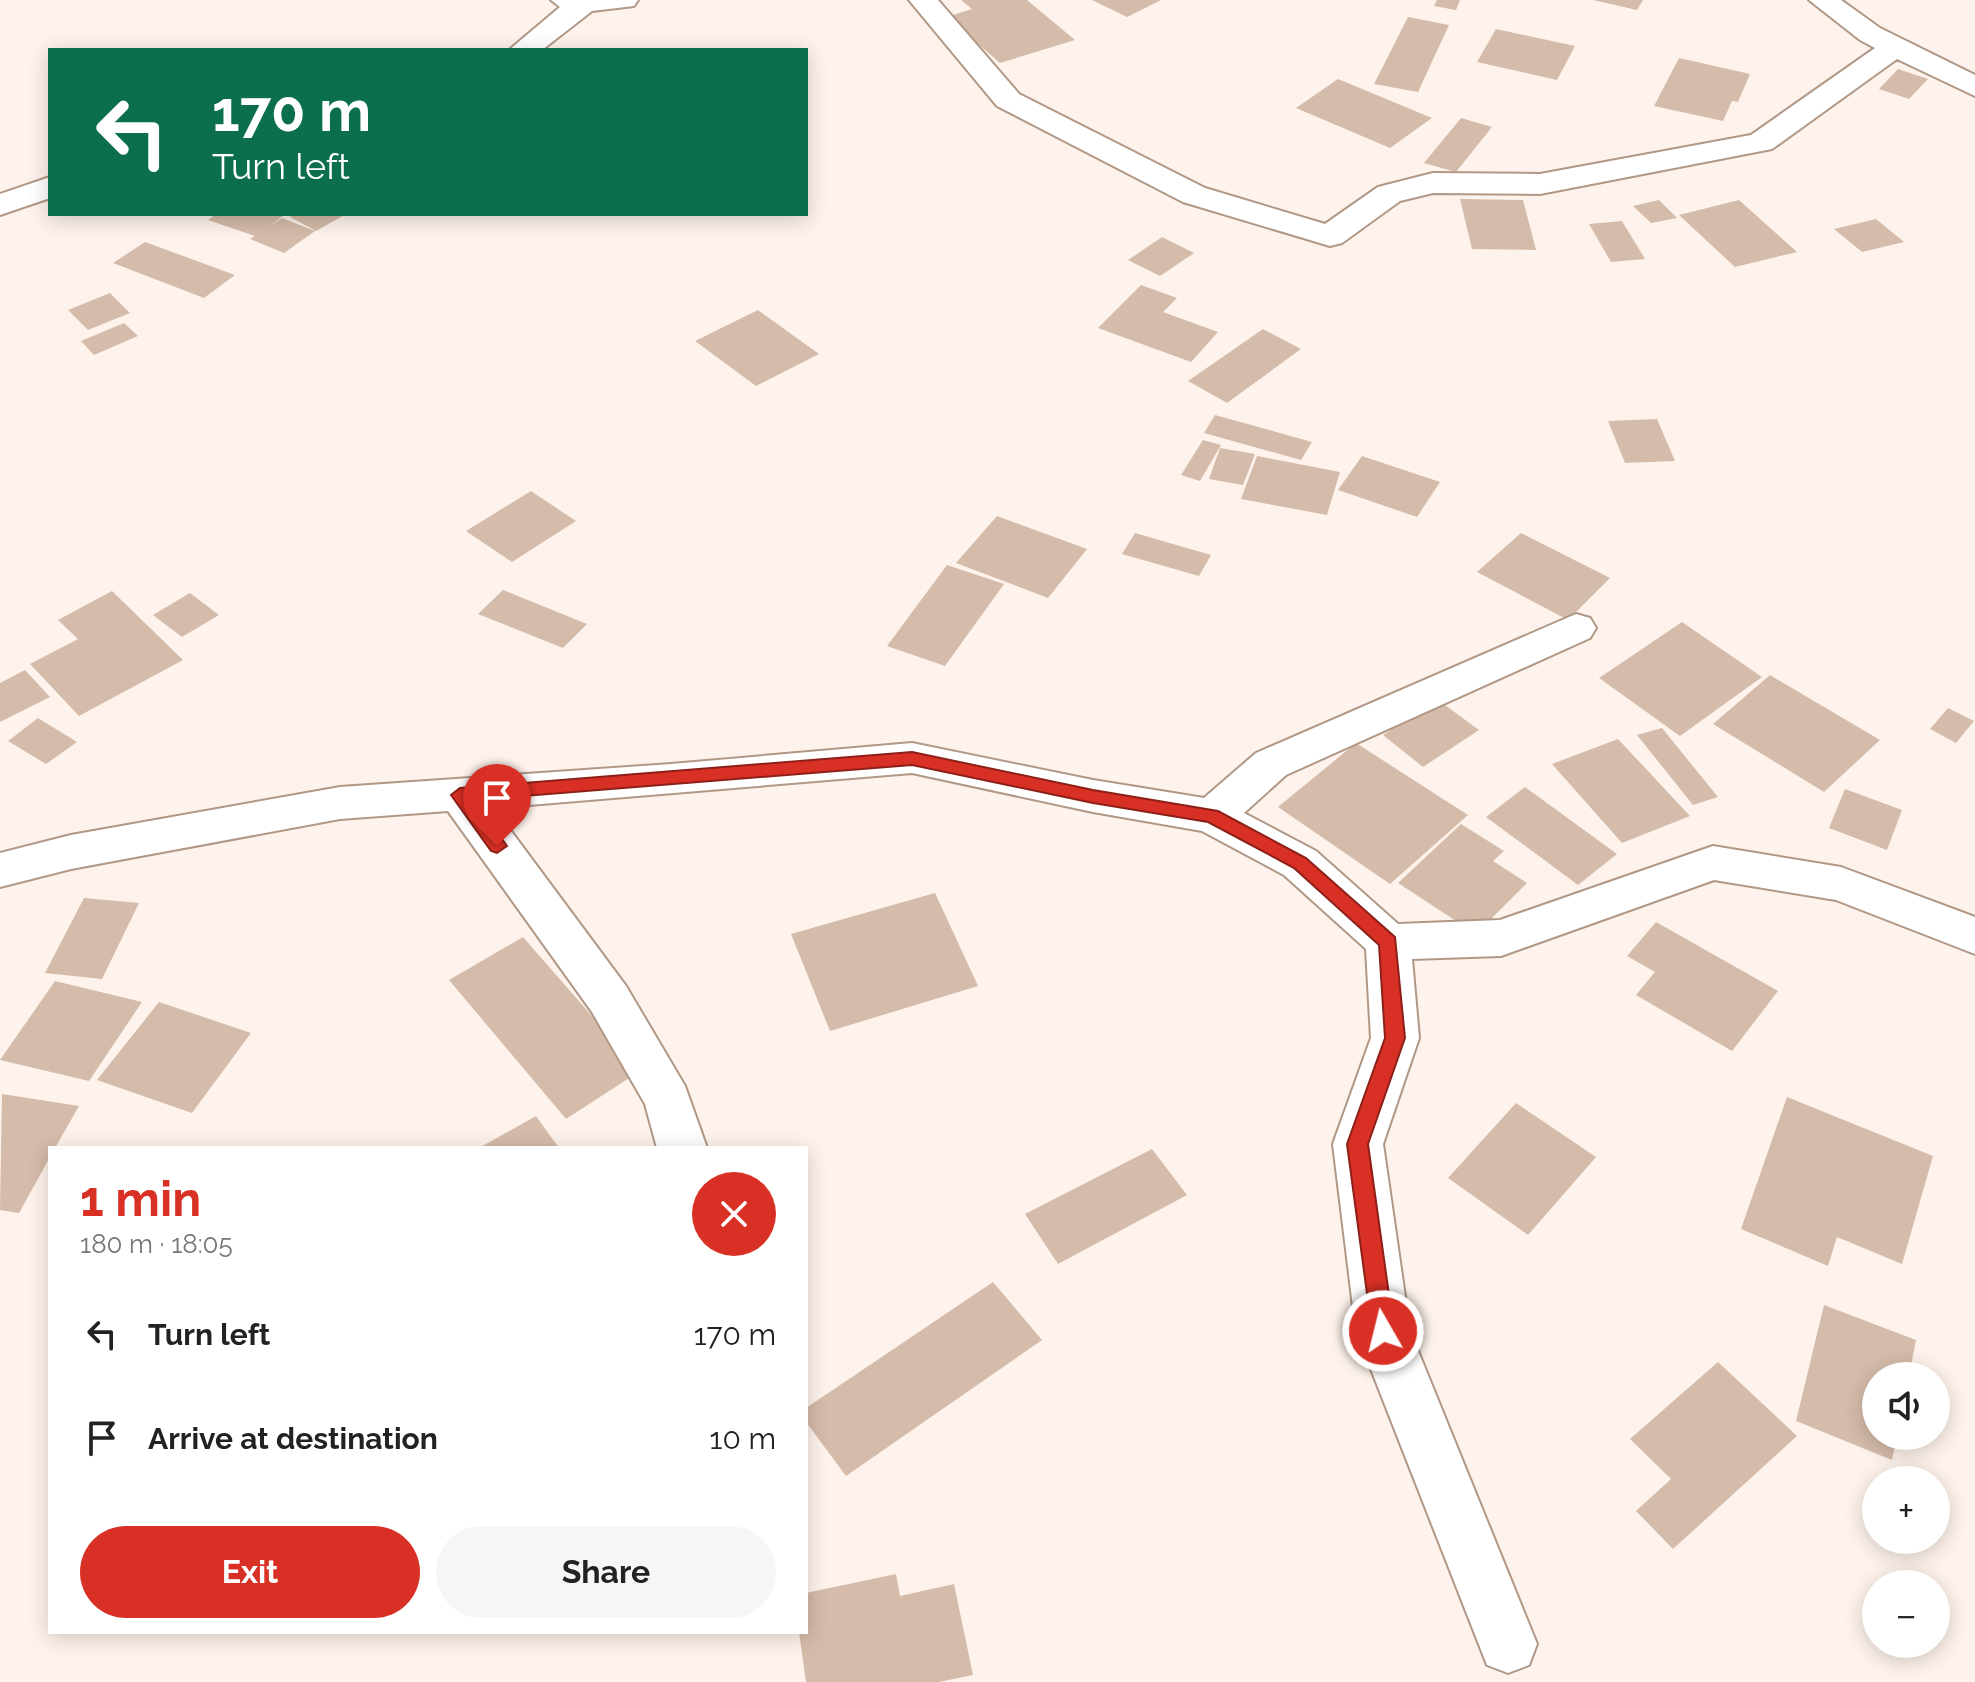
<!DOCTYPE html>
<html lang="en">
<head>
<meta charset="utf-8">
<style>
	body { margin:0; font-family:Raleway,sans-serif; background:#f6f6f6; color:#222; height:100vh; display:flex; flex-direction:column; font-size:30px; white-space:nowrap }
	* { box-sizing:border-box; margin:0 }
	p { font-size:26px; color:#767676 }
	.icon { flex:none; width:44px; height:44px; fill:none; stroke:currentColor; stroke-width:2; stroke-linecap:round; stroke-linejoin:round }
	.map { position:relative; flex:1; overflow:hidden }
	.sheet { position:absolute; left:48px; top:1146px; width:760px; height:488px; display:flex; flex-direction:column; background:#fff; border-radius:0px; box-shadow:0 4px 20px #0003 }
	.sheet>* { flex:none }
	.top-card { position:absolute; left:48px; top:48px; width:760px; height:168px; border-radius:0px; box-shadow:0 4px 20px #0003; background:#0b6e4f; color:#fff; overflow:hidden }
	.controls { position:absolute; left:1862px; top:1362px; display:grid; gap:16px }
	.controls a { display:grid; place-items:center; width:88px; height:88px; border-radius:50%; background:#fff; box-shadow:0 4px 20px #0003; font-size:40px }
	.pin { position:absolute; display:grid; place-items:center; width:68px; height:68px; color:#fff; margin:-82px -34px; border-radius:50% 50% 50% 0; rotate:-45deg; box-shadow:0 0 8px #0007 }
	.pin .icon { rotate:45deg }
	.me { position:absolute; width:88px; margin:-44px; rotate:352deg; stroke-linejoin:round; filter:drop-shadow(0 0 6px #0008) }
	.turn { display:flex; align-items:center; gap:28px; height:168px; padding:0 32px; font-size:36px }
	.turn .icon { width:104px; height:104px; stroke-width:2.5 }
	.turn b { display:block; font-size:56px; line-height:68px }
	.round { display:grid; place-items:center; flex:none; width:84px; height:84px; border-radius:42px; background:#f6f6f6 }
	.summary { display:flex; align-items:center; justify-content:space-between; height:136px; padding:0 32px }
	h1 { font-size:48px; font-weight:700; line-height:60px; color:#d93025 }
	.button { display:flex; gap:16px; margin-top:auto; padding:16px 32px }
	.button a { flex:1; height:92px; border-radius:48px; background:#d93025; color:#fff; font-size:32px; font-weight:700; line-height:92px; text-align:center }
	.button a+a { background:#f6f6f6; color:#222 }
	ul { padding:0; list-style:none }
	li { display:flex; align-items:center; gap:24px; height:104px; padding:0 32px }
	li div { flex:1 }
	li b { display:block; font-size:30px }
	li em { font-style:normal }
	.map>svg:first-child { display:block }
	.building { fill:#d5bba9 }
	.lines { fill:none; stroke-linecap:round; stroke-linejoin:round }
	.street-casing { stroke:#b19886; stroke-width:4 }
	.street { fill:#fff; fill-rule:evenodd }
	.route { fill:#d93025; stroke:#8d1f18; stroke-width:2 }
</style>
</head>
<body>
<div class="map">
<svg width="1975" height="1682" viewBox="0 0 1975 1682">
	<rect width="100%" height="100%" fill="#fef3ec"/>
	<!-- building -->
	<path class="building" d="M961,0h66l48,40 -75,23 -53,-46 25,-8z
		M1092,0h69l-34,17z
		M1437,0h23l-4,10 -22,-4z
		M1593,0h50l-6,10z
		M1408,17l41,8 -31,67 -44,-8z
		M1496,29l79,17 -18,34 -80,-18z
		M1679,58l71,16 -12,28 -6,-1 -9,20 -69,-15z
		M1898,69l30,10 -19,20 -30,-10z
		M1338,79l94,39 -42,30 -94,-40z
		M1461,118l31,9 -36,45 -32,-9z
		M1460,199l63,1 13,50 -64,-1z
		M1659,200l18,18 -26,5 -18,-17z
		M1739,200l58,52 -62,15 -56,-52z
		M216,214h69l-16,13 13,-9 33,13 -31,22 -34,-14 5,-3 -47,-16z
		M295,214h51l-30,17 -26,-14z
		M1876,219l28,23 -42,10 -28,-23z
		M1622,221l23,38 -34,3 -22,-38z
		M1162,237l32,16 -34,23 -32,-16z
		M145,242l90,33 -31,23 -91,-35z
		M1141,285l36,13 -14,14 55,20 -27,30 -93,-34z
		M110,293l20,20 -42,17 -20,-20z
		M758,310l61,44 -63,32 -61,-45z
		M124,323l14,13 -44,19 -13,-14z
		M1263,329l38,20 -74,54 -39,-22z
		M1215,415l97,27 -11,18 -97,-27z
		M1657,419l18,42 -50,2 -17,-42z
		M1203,440l18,5 -21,36 -19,-6z
		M1220,448l35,6 -12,31 -34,-6z
		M1257,456l83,16 -13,43 -86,-16z
		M1362,456l78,26 -23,35 -79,-27z
		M531,491l45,30 -64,41 -46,-31z
		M997,516l90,33 -39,49 -92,-35z
		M1135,533l76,22 -12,21 -77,-22z
		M1521,533l89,45 -42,42 -91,-48z
		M947,565l57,19 -59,82 -58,-20z
		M503,590l84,34 -24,24 -85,-34z
		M112,591l71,69 -104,56 -49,-52 48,-25 -20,-19z
		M190,593l29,22 -37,22 -29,-22z
		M1682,622l80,55 -82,59 -81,-58z
		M25,670l25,27 -50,25v-39z
		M1770,675l110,65 -56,52 -111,-68z
		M1438,700l41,30 -56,37 -40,-32z
		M1948,708l26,13 -18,22 -26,-14z
		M38,718l39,24 -31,22 -38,-23z
		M1662,728l56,69 -25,8 -56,-70z
		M1618,739l72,77 -68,27 -70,-79z
		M1356,743l112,72 -78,69 -112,-77z
		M1525,787l92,67 -39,31 -92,-68z
		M1845,789l57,21 -15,40 -58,-22z
		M1461,824l43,27 -11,10 34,22 -51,51 -78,-51z
		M935,893l43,93 -148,45 -39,-97z
		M84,898l55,5 -37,76 -57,-6z
		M1656,922l122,69 -46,60 -96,-56 19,-23 -28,-16z
		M523,937l117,134 -74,48 -117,-139z
		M55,981l87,21 -53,79 -89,-21z
		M159,1002l92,31 -59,80 -95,-33z
		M2,1094l77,12 -24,42h-5v9l-31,56 -19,-3z
		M1787,1097l146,59 -31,108 -65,-27 -9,29 -87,-37z
		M1516,1103l80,54 -68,78 -80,-57z
		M536,1116l23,32h-80z
		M1152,1149l35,46 -129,69 -33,-50z
		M993,1282l49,58 -196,136 -40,-54v-14z
		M1824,1305l92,35 -7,36h-33v60h21l-5,24 -96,-39z
		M1718,1362l79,74 -124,113 -37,-38 35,-32 -41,-40z
		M896,1574l4,22 54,-12 19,91 -34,7h-133l-7,-50h7v-39z"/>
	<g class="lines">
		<defs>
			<path id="street" d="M551,0h87l-4,6 -42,5 -50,39h-33l51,-43z
				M909,0h29l81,94 186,94 120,36 53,-37 55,-14 107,1 211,-39 124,-87 -15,-8 -51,-40h32l39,28 95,47v21l-78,-37 -125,90 -232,45 -107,-1 -33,8 -58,42 -12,3 -147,-44 -186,-96z
				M50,177v21l-50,17v-21z
				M1576,614l14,4 6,10 -6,10 -304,137 -42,38 72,38 82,73 102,-4 213,-74 128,21 134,50v37l-139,-54 -122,-20 -213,76 -89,3 7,79 -36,106 27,187 127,313 -8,21 -21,8 -21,-8 -131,-334 -23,-187 38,-106 -5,-89 -82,-74 -82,-44 -109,-19 -181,-39 -418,35 132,178 59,100 22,62h-50l-12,-44 -53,-92 -144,-201 -108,8 -269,50 -71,18v-34l71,-18 269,-48 331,-23 241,-21 181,37 111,18 52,-45z"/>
		</defs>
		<!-- street casing -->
		<use href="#street" class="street-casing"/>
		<!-- street -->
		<use href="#street" class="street"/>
	</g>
	<!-- route -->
	<path class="route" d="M912,752l181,38 125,21 88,47 89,79 10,101 -37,106 26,187 -3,7 -8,3 -7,-3 -4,-7 -25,-187 38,-106 -6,-93 -85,-77 -86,-46 -115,-19 -181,-38 -438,35 33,46 -10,7 -6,-2 -40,-56 9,-7z"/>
</svg>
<div class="controls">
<a><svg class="icon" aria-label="sound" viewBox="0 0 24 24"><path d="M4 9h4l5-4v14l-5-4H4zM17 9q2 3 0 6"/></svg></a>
<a>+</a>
<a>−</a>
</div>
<div class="pin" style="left:497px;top:846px;background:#d93025"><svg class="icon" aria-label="arrive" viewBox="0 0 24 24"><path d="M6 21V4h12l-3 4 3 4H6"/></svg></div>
<svg class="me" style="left:1383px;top:1331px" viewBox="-20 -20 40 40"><circle r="17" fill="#d93025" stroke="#fff" stroke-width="3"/><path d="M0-11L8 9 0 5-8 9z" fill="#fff"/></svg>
<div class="top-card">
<div class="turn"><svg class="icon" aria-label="left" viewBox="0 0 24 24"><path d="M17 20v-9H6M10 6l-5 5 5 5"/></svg><div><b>170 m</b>Turn left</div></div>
</div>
<section class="sheet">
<div class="summary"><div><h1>1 min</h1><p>180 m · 18:05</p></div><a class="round" style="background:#d93025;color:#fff"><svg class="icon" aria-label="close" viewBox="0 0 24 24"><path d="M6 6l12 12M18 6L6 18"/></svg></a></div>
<ul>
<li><svg class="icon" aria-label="left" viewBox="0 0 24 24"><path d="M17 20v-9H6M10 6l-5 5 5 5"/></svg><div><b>Turn left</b></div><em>170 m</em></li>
<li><svg class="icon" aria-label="arrive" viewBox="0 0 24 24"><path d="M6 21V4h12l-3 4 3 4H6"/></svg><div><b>Arrive at destination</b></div><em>10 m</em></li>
</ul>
<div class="button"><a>Exit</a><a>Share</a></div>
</section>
</div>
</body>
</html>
